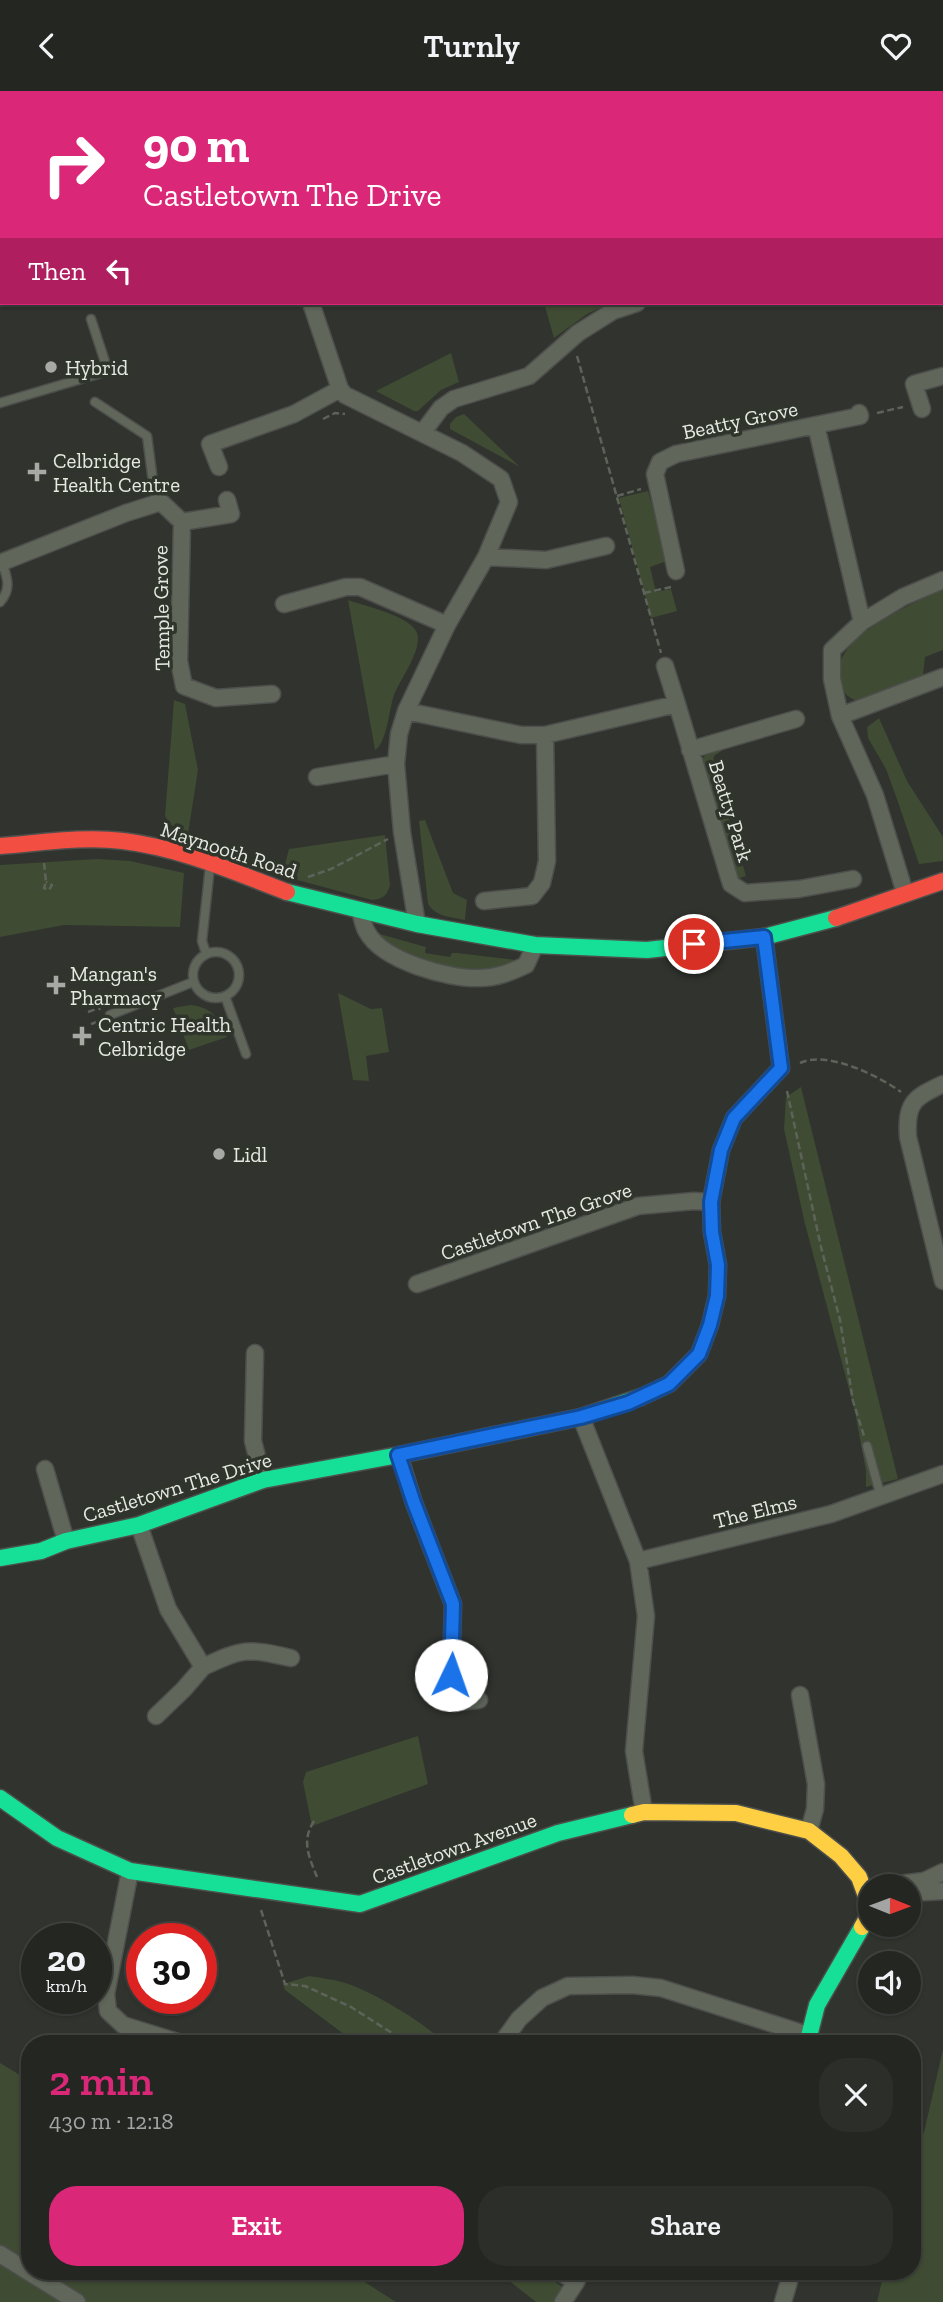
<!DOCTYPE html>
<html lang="en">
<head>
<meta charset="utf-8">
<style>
	body { margin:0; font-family:"Zilla Slab",serif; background:#2c2e2a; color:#f1f3f6; height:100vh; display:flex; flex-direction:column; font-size:26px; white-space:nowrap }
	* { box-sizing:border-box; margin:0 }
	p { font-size:23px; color:#a3a5a5 }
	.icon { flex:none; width:38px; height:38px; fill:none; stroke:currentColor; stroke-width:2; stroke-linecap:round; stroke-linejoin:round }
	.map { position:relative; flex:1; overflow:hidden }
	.details { position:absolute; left:21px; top:1944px; width:900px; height:245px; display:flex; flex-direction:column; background:#242622; border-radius:28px; box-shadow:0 2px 5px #0004,0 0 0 2px #414340 }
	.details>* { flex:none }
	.guide { position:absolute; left:0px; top:0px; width:943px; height:214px; box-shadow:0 2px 5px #0004,0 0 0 2px #414340; background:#db2777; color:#fff; overflow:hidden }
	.needle { width:46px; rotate:91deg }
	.buttons { position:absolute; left:858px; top:1783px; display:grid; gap:14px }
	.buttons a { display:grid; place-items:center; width:63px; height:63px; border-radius:50%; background:#242622; box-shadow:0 2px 5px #0004,0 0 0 2px #414340; font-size:35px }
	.speed { position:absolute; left:21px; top:1832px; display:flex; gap:14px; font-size:35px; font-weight:700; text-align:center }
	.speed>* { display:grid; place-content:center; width:91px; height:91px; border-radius:50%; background:#242622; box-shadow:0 2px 5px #0004,0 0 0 2px #414340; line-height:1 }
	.speed small { font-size:18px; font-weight:400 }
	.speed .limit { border:10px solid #d22; background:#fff; color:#111 }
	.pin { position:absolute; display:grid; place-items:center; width:60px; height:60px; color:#fff; margin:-30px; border:4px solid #fff; border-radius:50%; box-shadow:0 2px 7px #0007 }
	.me { position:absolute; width:77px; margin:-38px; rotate:3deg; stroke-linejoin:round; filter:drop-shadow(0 0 5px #0008) }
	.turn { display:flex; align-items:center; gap:24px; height:147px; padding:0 28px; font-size:32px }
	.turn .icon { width:91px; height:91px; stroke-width:2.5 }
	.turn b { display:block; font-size:49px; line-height:60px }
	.then { display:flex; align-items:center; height:66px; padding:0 28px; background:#0003; gap:14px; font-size:26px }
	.round { display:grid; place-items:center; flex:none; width:74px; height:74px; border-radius:28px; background:#2c2e2a }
	.head { display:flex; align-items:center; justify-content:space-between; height:119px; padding:0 28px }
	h1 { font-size:42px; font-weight:600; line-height:52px; color:#db2777 }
	.cta { display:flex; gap:14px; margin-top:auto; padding:14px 28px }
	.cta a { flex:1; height:80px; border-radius:28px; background:#db2777; color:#fff; font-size:28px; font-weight:600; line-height:80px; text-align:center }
	.cta a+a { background:#2c2e2a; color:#f1f3f6 }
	header { display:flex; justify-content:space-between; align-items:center; height:91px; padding:0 28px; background:#242622; font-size:32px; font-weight:600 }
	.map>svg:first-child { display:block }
	.green { fill:#3f4b32 }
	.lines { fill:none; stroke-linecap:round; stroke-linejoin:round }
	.lane-casing { stroke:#4d4f4c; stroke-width:11 }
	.street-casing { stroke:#4d4f4c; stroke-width:19 }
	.fast-casing { stroke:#4d4f4c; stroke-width:19 }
	.slow-casing { stroke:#4d4f4c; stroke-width:19 }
	.jam-casing { stroke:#4d4f4c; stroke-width:19 }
	.path { stroke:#5e6359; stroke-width:2.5; stroke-dasharray:7 3.5; stroke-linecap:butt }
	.lane { stroke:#60665a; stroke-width:8 }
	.street { stroke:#60665a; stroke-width:16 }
	.fast { stroke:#16e098; stroke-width:16 }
	.slow { stroke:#ffcf43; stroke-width:16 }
	.jam { stroke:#f24e42; stroke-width:16 }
	.route-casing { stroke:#114b97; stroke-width:18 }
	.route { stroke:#1a73e8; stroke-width:12 }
	.poi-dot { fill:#a6a9a4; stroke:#30352c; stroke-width:2.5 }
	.labels { text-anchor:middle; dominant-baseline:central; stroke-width:7; stroke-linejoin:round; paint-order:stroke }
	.poi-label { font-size:21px; fill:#e6e9e3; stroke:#30352c; text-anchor:start }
	.street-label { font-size:21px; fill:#e6e9e3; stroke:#30352c }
</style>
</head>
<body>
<header><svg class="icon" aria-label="back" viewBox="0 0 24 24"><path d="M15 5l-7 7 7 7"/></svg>Turnly<svg class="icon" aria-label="heart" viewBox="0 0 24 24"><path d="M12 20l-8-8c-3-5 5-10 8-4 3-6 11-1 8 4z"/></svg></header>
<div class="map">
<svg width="943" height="2211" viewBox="0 0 943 2211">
	<rect width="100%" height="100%" fill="#30332e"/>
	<!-- green -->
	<path class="green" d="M544,212h66l-23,11 -33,24z
		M451,262l8,29 -18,8 -23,21h-4l-38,-20z
		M464,323l56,53 -70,-38v-5l6,-7z
		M648,400l19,70 -17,6 6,25 15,-3 6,22 -26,7 -32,-120z
		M943,498v61l-18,7 -2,18 -65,26c-9,-2 -16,-9 -17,-18 -2,-8 -3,-15 0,-22 11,-31 74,-59 102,-72z
		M348,509c17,6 59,15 68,31 9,16 -16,48 -22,64 -5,14 -7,48 -19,55z
		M174,609l11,4 13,66 -10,64 -17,-9 -6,-9z
		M879,627l28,63 36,56v24l-24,3 -21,-62 -12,-33 -18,-31 -1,-11z
		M725,655l1,2 -12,8 -1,8 33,112 -9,3 -35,-119 6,-9z
		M425,729l28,73 14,7 -2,20c-14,-3 -29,-3 -37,-16l-9,-83z
		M385,744l5,50c-3,11 -7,14 -18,15l-90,-24 7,-27z
		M97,768l33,2 54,12 -4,54 -116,-2 -64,12v-72z
		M376,842l50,14 -1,6 25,4 2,-4h5l59,7c-5,3 -10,7 -15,8 -36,12 -100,-8 -125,-35z
		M338,902l33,16 11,-1 7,44 -23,4 3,25 -16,-1z
		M190,914c22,2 29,13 37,32l-38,13 -16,-42z
		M801,996l97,392 -32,8v-16l-11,-59 -50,-188 -21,-95 2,-32z
		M418,1645l10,48 -116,42 -9,-44 3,-10z
		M309,1885c11,2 22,3 33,6 29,8 83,41 104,62h-89l-72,-54 -2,-6z
		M943,1958v253h-66l7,-30 28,-1v-103l13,-40z
		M0,1972l30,18v190l319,1 47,30h-396z
		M513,2181h28l23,16 -9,14h-19l-28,-22z"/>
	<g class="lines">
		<defs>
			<path id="lane" d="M95,311l52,34 9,68
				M0,312l108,-32 -17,-52
				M0,511c12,-13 7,-25 2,-40
				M193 884a23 23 0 1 1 46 0a23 23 0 1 1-46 0Z
				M206,862l-4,-12 8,-75
				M225,905l21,58
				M110,924l83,-33
				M867,1355l14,51"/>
			<path id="street" d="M591,0l1,2
				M261,2l5,-2
				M760,2l4,-2
				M942,109h1
				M311,212l29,86 5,6 117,58 39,26 8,23 -23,55 -39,68 -41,86 -7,23 -3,30 6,68 15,92
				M922,318l-8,-25 29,-8
				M816,334l44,-9 -1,-3
				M423,341l18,-24 13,-9 75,-23 49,-43 35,-22 24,-8
				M219,376l-9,-23 84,-30 46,-25
				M182,431l-3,139 5,25 32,12 56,-4
				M182,431l49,-8 -4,-14
				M486,466l60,3 60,-14
				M0,472l126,-50 35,-11 21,20
				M676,480l-21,-97 5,-12 16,-8 140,-29 46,197
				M284,513l62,-17h14l87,38
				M665,575l12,38
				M406,620l115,24h24l132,-31 54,180 14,9 54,-4 54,-10
				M840,625l103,-39
				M690,659l106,-31
				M317,686l79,-13
				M905,802l-30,-98 -35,-79 -8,-37v-29l30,-28 41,-25 40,-17
				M484,810l48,-5 10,-13 5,-22 -2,-126
				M360,820c2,6 3,15 7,21 16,29 81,47 112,46 18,0 32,-6 47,-13l9,-20
				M943,993c-30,14 -37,19 -35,53l35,144
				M417,1193l221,-78 56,-5 17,1
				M255,1262l-2,88 10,39
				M581,1326l57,144 8,55 -12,135 10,61
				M399,1364l15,48 39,101 -2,71 7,27 21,-2
				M45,1378l21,72
				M139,1434l29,84 35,58c41,-19 44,-19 88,-9
				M638,1470l193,-47 112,-40
				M800,1604l16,89 -1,25 -6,22
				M156,1625l28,-27 19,-22
				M130,1780l-24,123 2,17 15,14 61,19
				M874,1796l50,-6 19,-9
				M908,1802l35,-2
				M501,1953l18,-25 23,-21 26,-12 64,-1 29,3 147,47
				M0,2163l77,48
				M558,2180l18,11 5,-11
				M563,2211l13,-20
				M783,2211l9,-31"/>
			<path id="fast" d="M287,801l130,32 118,21 112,5 117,-13 72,-19
				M0,1467l41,-7 25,-10 73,-16 124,-45 136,-25 182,-38 60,-20
				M0,1707l57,40 73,33 230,33 198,-71 74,-18
				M807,1953l10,-39 45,-78"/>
			<path id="slow" d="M632,1724l12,-3 92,1 73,18 32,25 18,21 7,19 3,18 -7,13"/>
			<path id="jam" d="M0,755c41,-3 83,-10 123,-5 58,7 111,31 164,51
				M836,827l107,-37
				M641,1306l28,-13 30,-30 11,-29 7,-29 1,-31 -6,-33 -1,-30 10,-52 13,-32 47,-50 -17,-131"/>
		</defs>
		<!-- lane casing -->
		<use href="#lane" class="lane-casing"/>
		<!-- street casing -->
		<use href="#street" class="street-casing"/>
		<!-- fast casing -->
		<use href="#fast" class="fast-casing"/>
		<!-- slow casing -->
		<use href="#slow" class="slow-casing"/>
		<!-- jam casing -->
		<use href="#jam" class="jam-casing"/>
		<!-- path -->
		<path class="path" d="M796,2l1,-1
			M577,265l84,297
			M877,322l26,-6
			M323,328l12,-6 10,1
			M617,405l24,-7
			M644,502l27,-6
			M44,772l2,19 -2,6 5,2 3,-5 -6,-3
			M308,786l23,-8 57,-30
			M88,921l11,-4 1,2
			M91,933l9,-3
			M800,972c27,-13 79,13 101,29
			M787,1000l34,156 19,73 13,81 11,35
			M314,1730c-13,20 -5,36 3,56
			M261,1819l24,74 20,2 46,21 41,26 40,11"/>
		<!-- lane -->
		<use href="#lane" class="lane"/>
		<!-- street -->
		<use href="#street" class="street"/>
		<!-- fast -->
		<use href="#fast" class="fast"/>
		<!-- slow -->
		<use href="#slow" class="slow"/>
		<!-- jam -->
		<use href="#jam" class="jam"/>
	</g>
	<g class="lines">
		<defs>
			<path id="route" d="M451,1584l2,-71 -39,-101 -16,-48 183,-38 47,-14 41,-19 30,-30 11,-29 7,-29 1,-31 -6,-33 -1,-30 10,-52 13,-32 47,-50 -17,-131 -70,7"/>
		</defs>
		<!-- route casing -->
		<use href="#route" class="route-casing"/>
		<!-- route -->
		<use href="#route" class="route"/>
	</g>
	<!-- markers -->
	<g class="poi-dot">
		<circle cx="51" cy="276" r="7"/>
		<path d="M33.5 370.5h7v7h7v7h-7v7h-7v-7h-7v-7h7z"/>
		<path d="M52.5 883.5h7v7h7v7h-7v7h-7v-7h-7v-7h7z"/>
		<path d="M78.5 934.5h7v7h7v7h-7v7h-7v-7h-7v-7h7z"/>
		<circle cx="219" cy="1063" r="7"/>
	</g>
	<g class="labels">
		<!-- poi labels -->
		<g class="poi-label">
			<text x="65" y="276">Hybrid</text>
			<text x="53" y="369">Celbridge<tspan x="53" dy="24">Health Centre</tspan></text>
			<text x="70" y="882">Mangan's<tspan x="70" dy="24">Pharmacy</tspan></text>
			<text x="98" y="933">Centric Health<tspan x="98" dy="24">Celbridge</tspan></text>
			<text x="233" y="1063">Lidl</text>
		</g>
		<!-- street labels -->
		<g class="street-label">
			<text transform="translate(740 329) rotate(-12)">Beatty Grove</text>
			<text transform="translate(161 517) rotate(-91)">Temple Grove</text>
			<text transform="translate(731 720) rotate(73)">Beatty Park</text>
			<text transform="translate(229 759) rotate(18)">Maynooth Road</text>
			<text transform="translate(536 1130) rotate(-19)">Castletown The Grove</text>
			<text transform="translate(177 1396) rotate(-17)">Castletown The Drive</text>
			<text transform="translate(755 1420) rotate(-14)">The Elms</text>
			<text transform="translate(454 1757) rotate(-20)">Castletown Avenue</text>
		</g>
	</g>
</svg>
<div class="buttons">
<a><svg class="needle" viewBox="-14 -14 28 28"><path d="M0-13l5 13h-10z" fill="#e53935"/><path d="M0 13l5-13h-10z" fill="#a3a5a5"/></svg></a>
<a><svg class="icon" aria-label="sound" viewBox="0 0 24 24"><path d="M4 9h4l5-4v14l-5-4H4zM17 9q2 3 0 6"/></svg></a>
</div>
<div class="speed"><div>20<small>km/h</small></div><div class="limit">30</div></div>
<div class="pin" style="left:694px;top:853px;background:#d93025"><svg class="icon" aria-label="arrive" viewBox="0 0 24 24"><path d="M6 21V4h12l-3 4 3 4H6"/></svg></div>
<svg class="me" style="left:451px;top:1584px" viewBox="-20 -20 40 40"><circle r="19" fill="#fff"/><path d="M0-13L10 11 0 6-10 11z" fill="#1a73e8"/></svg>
<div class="guide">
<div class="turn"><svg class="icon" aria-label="right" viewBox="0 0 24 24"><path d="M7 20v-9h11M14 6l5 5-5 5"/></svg><div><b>90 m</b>Castletown The Drive</div></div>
<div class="then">Then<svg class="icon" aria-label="left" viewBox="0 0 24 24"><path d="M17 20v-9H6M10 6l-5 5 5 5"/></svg></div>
</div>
<section class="details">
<div class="head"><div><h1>2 min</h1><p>430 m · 12:18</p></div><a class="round"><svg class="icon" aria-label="close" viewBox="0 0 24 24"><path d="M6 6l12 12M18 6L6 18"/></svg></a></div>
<div class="cta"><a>Exit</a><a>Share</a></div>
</section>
</div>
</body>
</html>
